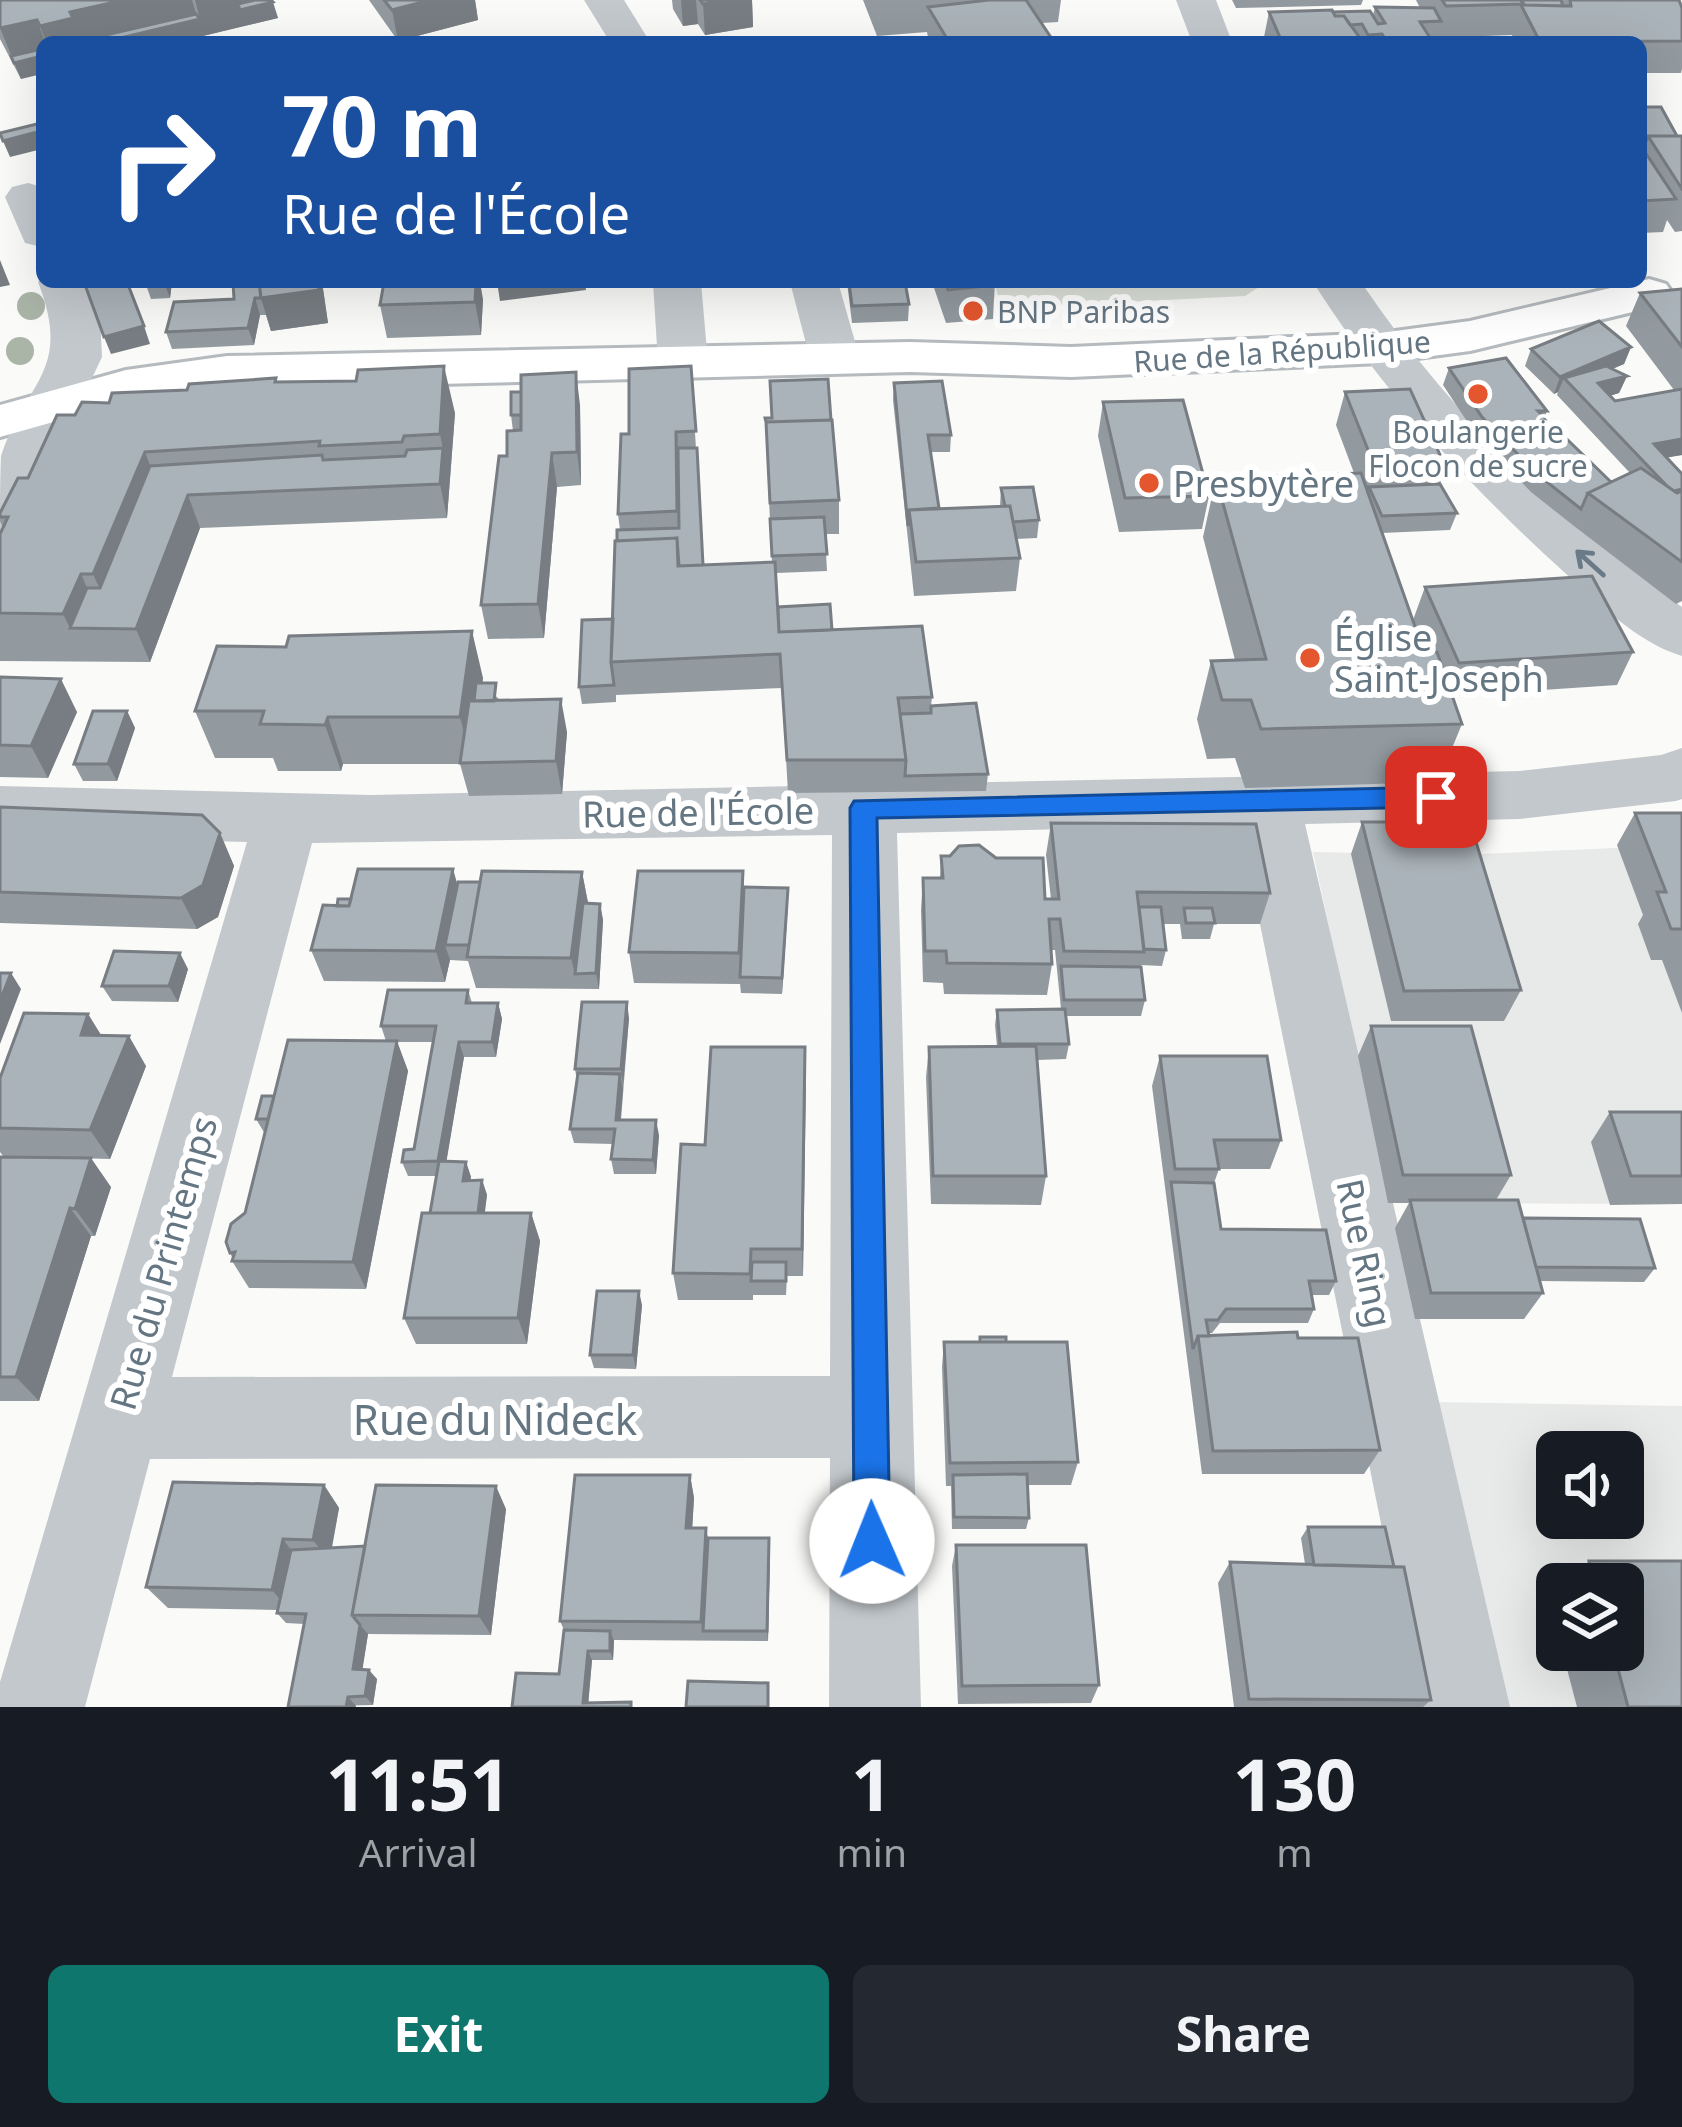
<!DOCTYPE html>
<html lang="en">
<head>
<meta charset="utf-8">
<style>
	body { margin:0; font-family:"Noto Sans",sans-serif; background:#242831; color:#f1f3f6; height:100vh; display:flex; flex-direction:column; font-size:45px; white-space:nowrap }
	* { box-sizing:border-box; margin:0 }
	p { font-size:39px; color:#9ea1a6 }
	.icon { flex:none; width:66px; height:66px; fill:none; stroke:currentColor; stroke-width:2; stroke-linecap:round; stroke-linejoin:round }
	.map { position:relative; height:1707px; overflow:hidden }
	.panel { display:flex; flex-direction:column; background:#171b24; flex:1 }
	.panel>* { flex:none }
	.top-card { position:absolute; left:36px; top:36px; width:1611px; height:252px; border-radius:18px; box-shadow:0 12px 48px #0002; background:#1a4fa0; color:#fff; overflow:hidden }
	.buttons { position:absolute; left:1536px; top:1431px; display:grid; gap:24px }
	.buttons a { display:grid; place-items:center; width:108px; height:108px; border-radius:18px; background:#171b24; box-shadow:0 12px 48px #0002; font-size:60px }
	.pin { position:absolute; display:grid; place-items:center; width:102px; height:102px; color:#fff; margin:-51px; border-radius:24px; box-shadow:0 6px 18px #0006 }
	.me { position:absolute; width:132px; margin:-66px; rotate:359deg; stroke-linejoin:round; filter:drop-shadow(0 0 9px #0008) }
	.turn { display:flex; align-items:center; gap:42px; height:252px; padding:0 48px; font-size:54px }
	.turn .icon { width:156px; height:156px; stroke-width:2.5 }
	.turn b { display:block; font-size:84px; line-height:102px }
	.eta { display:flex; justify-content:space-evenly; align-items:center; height:204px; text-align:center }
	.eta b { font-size:72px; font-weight:700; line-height:84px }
	.action { display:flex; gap:24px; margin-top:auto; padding:24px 48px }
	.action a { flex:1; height:138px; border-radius:18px; background:#0f766e; color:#fff; font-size:48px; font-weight:700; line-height:138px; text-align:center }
	.action a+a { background:#242831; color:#f1f3f6 }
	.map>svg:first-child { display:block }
	.built { fill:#e8e9e9; fill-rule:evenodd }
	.green { fill:#dadfd7 }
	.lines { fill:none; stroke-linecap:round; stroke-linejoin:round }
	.major-casing { stroke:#b5babe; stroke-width:6 }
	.minor { fill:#c3c8cc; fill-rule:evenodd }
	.major { fill:#fff; fill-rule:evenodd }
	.tree { fill:#aab4a7 }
	.wall { fill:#929a9f }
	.shaded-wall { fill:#777d82 }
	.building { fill:#aab3b9; stroke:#777d82; stroke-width:3 }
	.oneway { stroke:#6a7a87 }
	.route { fill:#1a73e8; stroke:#114b97; stroke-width:3 }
	.poi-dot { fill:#e4572e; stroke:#fff; stroke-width:4.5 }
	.labels { text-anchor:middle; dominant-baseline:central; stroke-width:12; stroke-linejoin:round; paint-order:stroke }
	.far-poi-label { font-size:30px; fill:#657683; stroke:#fff; text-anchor:start }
	.far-street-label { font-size:30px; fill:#657683; stroke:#fff }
	.poi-label { font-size:36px; fill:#657683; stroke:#fff; text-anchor:start }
	.street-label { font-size:36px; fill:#657683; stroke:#fff }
	.near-street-label { font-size:42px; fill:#657683; stroke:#fff }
</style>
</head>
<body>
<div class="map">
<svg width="1682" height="1707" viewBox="0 0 1682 1707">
	<rect width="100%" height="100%" fill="#fafaf8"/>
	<!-- built -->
	<path class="built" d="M1682,845v359l-294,-1 -75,-351 143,3z
		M1435,1402l247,4v301h-178zM1557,1452h66v66h-66zM1557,1584h66v66h-66z"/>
	<!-- green -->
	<path class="green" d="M994,282h273l-22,14 -218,11 -26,-1z"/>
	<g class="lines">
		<defs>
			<path id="major" d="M1649,279l17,5 7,10 -7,10 -196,47 -90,12 -309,14 -161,-5 -512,13 -137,-1 -133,17 -128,36v-32l126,-35 101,-14 683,-14 161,5 309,-14 90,-12z"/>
		</defs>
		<!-- major casing -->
		<use href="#major" class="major-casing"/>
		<!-- minor -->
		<path class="minor" d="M584,0h40l26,42h-40z
			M1176,0h40l16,42h-40z
			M28,183l14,4v60l-17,-4 -20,-46 7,-10z
			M42,276v6h44l14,32 2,43 -74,156 -8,13 -20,5c0,-22 0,-54 1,-75 25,-76 72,-84 37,-174z
			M653,282h48l7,81 -7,11 -18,4 -18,-4 -7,-11z
			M790,282h48l22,77 -7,11 -18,4 -18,-4 -7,-11z
			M1313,282h48c84,125 197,238 321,325v49c-46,-14 -83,-53 -118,-84 -97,-88 -181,-180 -251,-290z
			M1682,748v51l-6,2 -156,18 -215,5 205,883h-92l-178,-882 -343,8 24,874h-92l1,-249 -680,1 -65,248h-85v-25l247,-840 -247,-6v-50l372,9 1148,-24 141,-16zM832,835l-2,541 -658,1 140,-534z"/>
		<!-- major -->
		<use href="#major" class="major"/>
	</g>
	<!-- trees -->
	<g class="tree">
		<circle cx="31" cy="306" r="14"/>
		<circle cx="20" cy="351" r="14"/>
	</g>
	<!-- wall -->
	<path class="wall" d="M0,0h271l7,18 -100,24h-136l-21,37 -21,-40z
		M369,0h106l3,20 -80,21z
		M672,0h80l1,27 -48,8 -7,-11 -15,2 -10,-17z
		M863,0h198l-3,22 -16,1 12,19h-125l-2,-10 -50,4z
		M1232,0h131l-2,5 -125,3z
		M1416,0h263l3,8v61l-1,4h-40v-31h-127l-2,-7 -82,3 2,4h-169l6,-30h64l40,3 2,-8 45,1z
		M1641,107l36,29h5v95l-7,1 -8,-12 -4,12 -22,1z
		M145,282h27l-2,16 -19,1z
		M233,282h89l6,41 -57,8 -5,-16h-6l-6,30 -82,4 -6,-17 68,-33z
		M847,282h58l4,22 -1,17 -56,2z
		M932,282h63l-2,37 -47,4z
		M1682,289v166l-15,2 15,17v127l-6,3 -102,-78 -43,-34 -55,-57 -33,-50 6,-17 98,43 -3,7 67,64 19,-9 -73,-78 1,-3 -4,2 -29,-28 6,-17 100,-2 -7,17 -12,5 15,7 -8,17 -9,3 5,5 59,-11 -48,-64 14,-33z
		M483,299l-2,36 -94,3 -7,-33z
		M691,366l12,199 69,-3 -7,-144 74,82v34h-14l2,37 -51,2 2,34 54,23 100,67 -1,9 57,68 -2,17 -198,2 -6,-105 -166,7v7l-34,2 -3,-17 34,-69 4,-77 3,-11 -2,-16 11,-80z
		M276,378l1,4 178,31 -8,105 -247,10 -50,134 -150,-1v-127l3,-6 -3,-7v-8l75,-98 34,-12z
		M894,383l57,52 -1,17h-19l8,56 61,-2 1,-18 38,32 -2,18 -21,1 4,19 -4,33 -102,5 -21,-196z
		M1345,392l101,76 -6,16 17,29 -7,17 -68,3 42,119h3l-14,-32 12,-33 208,65 -16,33 -165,11 10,28 -24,58 -193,6 -10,-30 -28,1 -10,-40 14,-58 24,-1 -32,-123 13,-59 138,-5 -18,-48z
		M1103,402l106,94 -7,33 -83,3 -21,-96z
		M580,405l1,80 -24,2 -13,151 -56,1 -7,-34 32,-174 -2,-16z
		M0,677l77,35 -29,66 -48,-1z
		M483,678l-1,5 18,17 67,32 -5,62 -93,2 -9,-32h-117l-2,7h-63l-5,-13h-58l-20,-47z
		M127,711l8,17 -18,53h-34l-9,-17z
		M0,807l220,26 14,33 -16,51 -21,12 -197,-6z
		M1635,813h47v200l-20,-53h-11l-13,-36 5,-9 -26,-70z
		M1362,822l159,168 -17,31h-113l-40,-167z
		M1051,823l219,70 -10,31h-46l-4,15h-28l-2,-15h-17l3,26 -4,16 -21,-1v2l4,33 -4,16h-76l4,28 -3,15 -29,1 9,116 -5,29 -110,-1 -5,-127 3,-30h68l-2,-22 2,-15 64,-1 -6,-59h-4l1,14 -5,31 -103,-1 -1,-11 -20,-1 -2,-72 2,-32h17l1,-22 104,43h6l-5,-44z
		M453,869l4,16 125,-13 6,31 12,1 3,16 -4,69 -123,-1 -8,-27 -18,-1 -5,22 -121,-1 -13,-31 26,-44 14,-7z
		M743,871l1,16 44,1 -6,106 -41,-1 -1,-9 -106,-1 -5,-31z
		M188,969l-10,33 -66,-1 -10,-15z
		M468,990l4,13h26l4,16 -6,38h-32l-18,105h20l5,15 -1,3h12l5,15 -3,18h47l9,28 -13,103h-111l-12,-26 26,-105 6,-37h-28l-6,-14 12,-13 19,-107h-36l11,29 -42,218 -117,-1 -17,-27 1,-2 -3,-6 15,-40 20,-79 -9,-15 18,-23 112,-55 -5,-15z
		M88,1014l13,21 45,31 -36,93 -107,-3 -3,-4v-74z
		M629,1018l-8,102 38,15 -3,39h-42l-3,-15 2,-15 -39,-1 -4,-14 7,-48 -2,-12z
		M1371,1026l140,149 -15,25 27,18 132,50 -11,14 -104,-1 3,12 -19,26h-109l-20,-91 14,-25h-21l-30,-147z
		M805,1047l-2,229h-16l-1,19h-33v5h-75l-5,-27 32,-128z
		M1160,1056l121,84 -11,29h-51l-5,14 7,46 115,52 -7,14h-17l2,14 -6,14h-88l-8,10h-4l1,3 89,2 82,112 -16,24h-162l-50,-388z
		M1610,1112h72v92l-72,1 -19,-63z
		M0,1157l111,30 -16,49h-4l-52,165h-39z
		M642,1305l-6,64 -42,-1 -4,-13z
		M944,1342h62l72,120 -7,23h-44l2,33 -3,11h-74l-1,-43h-5l-4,-119z
		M690,1475l4,23 -2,30 16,10 62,11 -2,92 -154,-1 -1,20h-21l-4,43 -76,4 47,-33 5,-44 -4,-9z
		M324,1485l15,23 -7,40 33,-2 141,-37 -15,126 -123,-1 -6,36 15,9 -4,26 -85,2 16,-83 -18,-1 -9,-10 1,-3 -110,-2 -22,-21z
		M1308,1527l86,40 37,133 -8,7h-189l-16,-124 12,-21 75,2 -4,-26z
		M956,1545l143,140 -8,18 -133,1 -6,-138z
		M1589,1561h93v146h-105l-15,-57h61v-66h-59z
		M1557,1591v38l-8,-31z"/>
	<!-- shaded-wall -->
	<path class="shaded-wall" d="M124,0h68l6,20 2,-1 -5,-19h75l3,2 5,16 -34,8 -4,-16 4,16 -66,16h-132l-6,-16 30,-14z
		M430,0h45l3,20 -80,21 -6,-31z
		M681,0h15l2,24 -15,2z
		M725,0h27l1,27 -48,8 -2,-31z
		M37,20l8,22h-3v32l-21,5 -21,-51z
		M41,131l1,18 -32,8 -7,-16z
		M0,260l10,25 -10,2z
		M164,282h8l-2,16z
		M318,282h4l6,41 -57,8 -10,-33z
		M476,282h4l3,17 -2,36 -6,-33z
		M497,282h88l1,8 -86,11z
		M255,298l5,17 -6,30 -6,-17z
		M144,326l6,18 -39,10 -7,-17z
		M1631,347l-7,17 -52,22 -8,-8 -6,14 -4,2 6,-17z
		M444,366l11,47 -8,105 -7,-34 3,-35 -3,-15z
		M576,372l4,33 1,80 -4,-33z
		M1627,376l-8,17 -28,8 7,-18z
		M1682,439v16l-35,6 7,-17z
		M145,452l18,48 -48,122 -22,-48z
		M552,453l5,34 -13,151 -6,-34z
		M188,495l12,33 -50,134 -14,-33z
		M81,574l21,48 -32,6 -7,-14z
		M472,631l11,47 -11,86 -12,-47z
		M61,679l16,33 -29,66 -17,-32z
		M561,699l6,33 -5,62 -6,-33z
		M127,711l8,17 -18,53 -9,-17z
		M328,717l15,47 -2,7 -16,-46z
		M220,833l14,33 -16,51 -21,12 -16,-31z
		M453,869l9,32 -17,44 5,15 -5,22 -9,-31z
		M582,872l6,31 -13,71 -4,-16z
		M788,888v16l-6,90v-16z
		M600,904l3,16 -4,69 -3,-16z
		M180,953l8,16 -10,33 -9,-16z
		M11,973l10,16 -21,55v-43z
		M627,1002l2,16 -6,66 -2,-15z
		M498,1003l4,16 -6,38 -4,-15z
		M88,1014l19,31 -26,-10z
		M129,1036l17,30 -36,93 -20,-29z
		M397,1041l11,30 -42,218 -13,-27z
		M459,1042l5,15 -20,119 -6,-15z
		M805,1047l1,30 -3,199 -1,-27z
		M620,1074l3,15 -4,46 -3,-15z
		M656,1120l3,15 -3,39 -3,-14z
		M91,1158l20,29 -16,49 -20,-27z
		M466,1162l5,15 -3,18 -5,-14z
		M482,1180l5,15 -4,33 -5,-14z
		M70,1208l21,28 -52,165 -23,-24z
		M531,1213l9,28 -13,103 -9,-26z
		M639,1291l3,14 -6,64 -3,-14z
		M690,1475l4,23 -3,51 -5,-21z
		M324,1485l15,23 -10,53 -16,-21z
		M496,1486l10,23 -15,126 -12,-19z
		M706,1528l4,21 -7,82 -2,-9z
		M769,1538l1,11 -2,92 -1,-10z
		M283,1539l16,22 -10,49 -17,-20z
		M360,1625l8,9 -7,45 -8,-10z
		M610,1631l4,10 -1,19 -3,-9z
		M588,1651l4,9 -4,47 -5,-4z
		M369,1670l8,9 -4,26 -8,-9z
		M348,1697l8,9v1h-10z"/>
	<!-- building -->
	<path class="building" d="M0,0h124l-54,12 3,6 -33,8 -3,-6 -37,8z
		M255,0h16l2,2 -33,8 -2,-6z
		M384,0h46l-38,10z
		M700,0h25l-22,4z
		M989,0h37l28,42h-105l-21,-35z
		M1442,0h79l3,4 -78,2z
		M1521,0h40l2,6 -40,-1z
		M1570,0h109l3,8v33l-142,1 -19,-37 50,1z
		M1375,7l59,1 7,13 -21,1 12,19 -45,1 -5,-8 -14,1 -6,-11 -12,1 -6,-9h-9l-2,-4 37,-1 8,13 7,-1z
		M1332,10l3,6h9l19,26h-81l-13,-30z
		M196,14l4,5 -96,23 -24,-1z
		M42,49v7l-28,7 -3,-7z
		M1641,107h20l16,29h-29l-5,13 -2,-3z
		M37,124l4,7 -38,10 -3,-8z
		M1648,136h34v53z
		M1641,146l35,53 -35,2z
		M84,282h43l17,44 -40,11z
		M233,282h26l2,16h3h-9l-7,30 -82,4 8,-30 60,-3z
		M259,282h59l1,8 -58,8z
		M384,282h92l-1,20 -95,3z
		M849,282h56l4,22 -57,2z
		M945,282h50l1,3 -48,5z
		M1682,289v58l-42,-54z
		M1599,321l32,26 -71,30 -29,-28z
		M1506,358l41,53h-9l73,71 -23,11 -7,16 -43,-34 -56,-58 -33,-49z
		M444,366l-4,68 -36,2 -2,6 -83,4 1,-5 -175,11 -52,122h-12l-18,40 -63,-1v-79l8,-17h-8v-4l18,-35h10l29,-63h18l7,-13 27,1 3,-10 75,-3 2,-6 87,-6 -1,4 81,-1 2,-11z
		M691,366l5,65 -20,1 1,79 -59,3 3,-80h8v-65z
		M1606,366l21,10 -29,7 17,18 67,-12v50l-28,5 28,30v15l-8,2 -7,-5 -103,-108z
		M576,372l1,80 -25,1 -14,151 -57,1 18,-149h8v-25l14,-1v-55z
		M828,379l3,41 -65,2 -1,-4h7l-2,-37z
		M942,381l9,54h-23l11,73 -30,2 -1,16 -14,-143z
		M1410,389l36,79 -70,2 -31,-78z
		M511,392h10v23h-10z
		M1183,400l26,96 -84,2 -22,-96z
		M832,420l7,80 -69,3 -4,-81z
		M443,448l-3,36 -252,11 -52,134 -66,-1 17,-40h13l50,-122 172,-11 1,5 82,-4 2,-6z
		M678,448h19l6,117 -24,1 -2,-28 -60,3v-11l62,-2z
		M1641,468l36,25 5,-2v71l-94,-69z
		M1361,473l63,179h13l25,72 -201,5 -10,-29h-29l-11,-39 55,-2 -50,-181z
		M1440,484l17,29 -75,3 -13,-29z
		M1033,487l6,33 -26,2 -3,-16h-5l-4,-18z
		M1010,506l10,52 -104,4 -7,-52z
		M824,517l3,37 -55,2 -2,-37z
		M677,538l1,28 97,-4 4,70 143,-6 10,71 -34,1 8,62h-119l-7,-106 -169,8 4,-121z
		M1592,576l41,76 -174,11 -34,-76z
		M830,604l2,26 -53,2 -1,-25z
		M613,619l-2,43 3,23 -35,2 3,-67z
		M472,631l-12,86h-132l-3,8 -65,-1 4,-13h-69l22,-65 69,1 3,-11z
		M0,677l61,2 -30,67 -31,-1z
		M476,683h20l-2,18h-20z
		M561,699l-5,62 -96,2 9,-62z
		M976,703l12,71 -83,2 1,-16 -6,-46 31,-1v-7z
		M93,711h34l-19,53h-34z
		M0,807l202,8 18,18 -17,52 -22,13 -181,-6z
		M1635,813h47v116h-11l-14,-37h9z
		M1362,822h108l51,168 -117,1z
		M1051,823l205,1 14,69 -133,-1 7,60 -80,-1 -4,-32h-11l3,45 -105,-1 -1,-12h-21l-2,-73h20l-2,-22h9l9,-10 20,-1 17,13h47l2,41h14z
		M358,869h95l-17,82 -125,-1 12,-45 26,1z
		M482,871l100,1 -11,86 -104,-1z
		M638,871h105l-4,82 -110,-1z
		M458,882h22l-11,63h-24z
		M744,887l44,1 -6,90 -42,-1z
		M338,899h13l-2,7h-12z
		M583,903l17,1 -4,69 -21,1z
		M1139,907h22l5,43 -22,-1z
		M1184,908h28l3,15h-29z
		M114,951l66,2 -11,33h-67z
		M1061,966l80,1 4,33h-81z
		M0,973h11l-11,28z
		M388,990h80l-2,13h32l-6,39h-33l-21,119 -36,1 2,-12 10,-1 22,-123h-55z
		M582,1002h45l-6,67h-46z
		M1065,1009l4,35h-69l-3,-34z
		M24,1013l64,1 -7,21 48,1 -39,94 -90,-2v-50z
		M1371,1026h100l40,149h-108z
		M288,1040l109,1 -44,221 -121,-1 3,-9 -5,1 -4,-11 5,-18 14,-11z
		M1036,1046l10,130h-113l-4,-129z
		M711,1047h94l-3,202h-51l-1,25 -77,-1 8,-129 24,1z
		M1160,1056h107l14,84h-67l5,29h-44z
		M578,1073l42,1 -4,46h40l-3,40 -42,-1 4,-30h-45z
		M262,1096h12l-6,23h-12z
		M1610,1112h72v64h-51z
		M0,1157l91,1 -16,51 -5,-1 -54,169h-16z
		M439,1161l27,1 -3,19 19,-1 -4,33h-48z
		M1171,1182l43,1 7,46 105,1 10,51h-27l5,28h-88l-8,11h-12l3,16h-11l-5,13z
		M1410,1200h108l25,93h-112z
		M422,1213h109l-13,105h-114z
		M1523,1218l117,1 15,49 -119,-1z
		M752,1262h34v19h-35z
		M597,1291h42l-6,64h-43z
		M1297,1332l1,6h60l22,112 -167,1 -15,-115z
		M980,1337h26v5h-26z
		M944,1342h123l11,120 -128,1z
		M1027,1474l2,44 -75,-1 -1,-42z
		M575,1475h115l-4,53h20l-5,94 -141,-1z
		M173,1482l151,3 -11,55 -30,-1 -11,51 -126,-3z
		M376,1485l120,1 -17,130 -127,-1z
		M1308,1527h77l9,40 -80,-2z
		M708,1538h61l-2,93h-64z
		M956,1545h130l13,140 -137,1z
		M365,1546l-13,69 8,10 -7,44 16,1 -4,26 -17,1 -2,10h-58l18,-93 -29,-1 14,-63z
		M1589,1561h93v146h-54l-15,-57h10v-66h-28z
		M1230,1562l174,5 27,133 -182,-1z
		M564,1630l46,1v20h-22l-5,52 48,-1v5h-119l4,-34 43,1z
		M688,1681l80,2v24h-82z"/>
	<!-- one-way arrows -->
	<defs><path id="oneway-shaft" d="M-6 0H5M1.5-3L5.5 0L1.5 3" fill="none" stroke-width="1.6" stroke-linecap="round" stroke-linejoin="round" transform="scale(3)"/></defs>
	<use class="oneway" href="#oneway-shaft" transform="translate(1590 563) rotate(-138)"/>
	<!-- route -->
	<path class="route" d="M1436,787l13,10 -13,10 -559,11 13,723 -5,13 -13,5 -12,-5 -6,-13 -4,-733 4,-7z"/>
	<!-- markers -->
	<g class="poi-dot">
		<circle cx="973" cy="311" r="12"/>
		<circle cx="1478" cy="394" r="12"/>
		<circle cx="1149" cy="483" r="12"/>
		<circle cx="1310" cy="658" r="12"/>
	</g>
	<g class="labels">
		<!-- far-poi labels -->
		<g class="far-poi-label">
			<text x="997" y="311">BNP Paribas</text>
			<text x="1478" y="431" text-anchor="middle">Boulangerie<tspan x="1478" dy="34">Flocon de sucre</tspan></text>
		</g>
		<!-- far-street labels -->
		<g class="far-street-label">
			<text transform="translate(1282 351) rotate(-4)">Rue de la République</text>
		</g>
		<!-- poi labels -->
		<g class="poi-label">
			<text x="1173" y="483">Presbytère</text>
			<text x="1334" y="637">Église<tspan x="1334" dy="41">Saint-Joseph</tspan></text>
		</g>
		<!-- street labels -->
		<g class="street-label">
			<text transform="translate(698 812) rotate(-1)">Rue de l'École</text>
			<text transform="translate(1365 1253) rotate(78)">Rue Ring</text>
			<text transform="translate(163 1263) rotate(-74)">Rue du Printemps</text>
		</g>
		<!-- near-street labels -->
		<g class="near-street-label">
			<text x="495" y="1418">Rue du Nideck</text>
		</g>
	</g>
</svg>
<div class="buttons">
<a><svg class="icon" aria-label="sound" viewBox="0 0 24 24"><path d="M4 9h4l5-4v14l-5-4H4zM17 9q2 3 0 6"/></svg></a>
<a><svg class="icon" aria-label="layers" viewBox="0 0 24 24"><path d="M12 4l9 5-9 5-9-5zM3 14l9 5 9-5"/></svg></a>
</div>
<div class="pin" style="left:1436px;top:797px;background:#d93025"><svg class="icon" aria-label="arrive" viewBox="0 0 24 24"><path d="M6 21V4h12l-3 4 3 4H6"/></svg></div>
<svg class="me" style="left:872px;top:1541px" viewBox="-20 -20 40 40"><circle r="19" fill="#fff"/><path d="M0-13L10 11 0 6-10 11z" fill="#1a73e8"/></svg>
<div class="top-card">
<div class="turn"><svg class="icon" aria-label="right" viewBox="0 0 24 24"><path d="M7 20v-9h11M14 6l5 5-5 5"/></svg><div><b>70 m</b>Rue de l'École</div></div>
</div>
</div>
<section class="panel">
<div class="eta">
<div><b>11:51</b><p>Arrival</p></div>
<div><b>1</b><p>min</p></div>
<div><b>130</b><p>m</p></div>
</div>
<div class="action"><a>Exit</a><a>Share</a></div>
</section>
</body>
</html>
